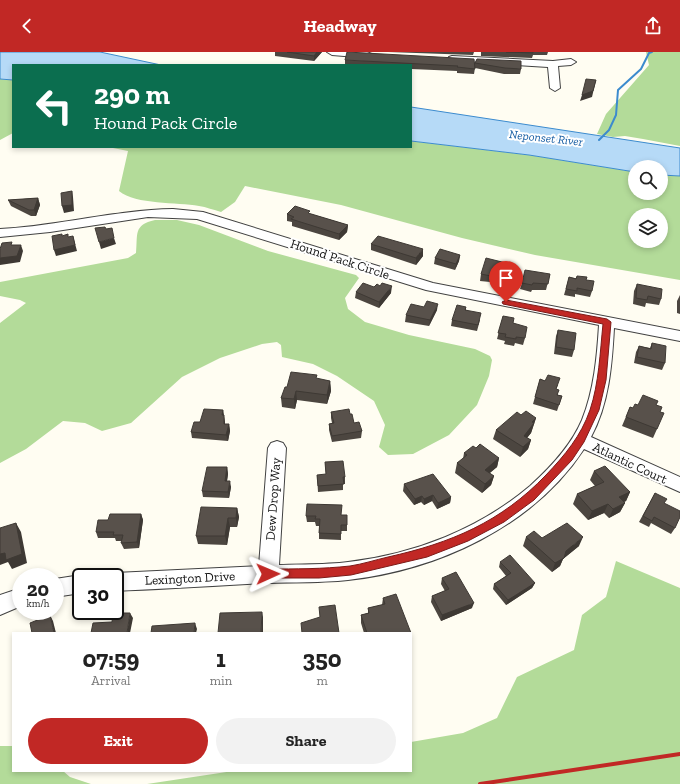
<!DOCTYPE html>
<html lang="en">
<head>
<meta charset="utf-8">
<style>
	body { margin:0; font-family:"Zilla Slab",serif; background:#f2f2f2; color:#222; height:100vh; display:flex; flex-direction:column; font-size:15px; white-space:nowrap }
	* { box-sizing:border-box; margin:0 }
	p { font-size:13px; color:#767676 }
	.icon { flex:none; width:22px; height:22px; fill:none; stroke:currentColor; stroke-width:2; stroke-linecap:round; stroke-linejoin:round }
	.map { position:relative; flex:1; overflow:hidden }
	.details { position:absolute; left:12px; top:580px; width:400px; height:140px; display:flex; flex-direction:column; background:#fff; border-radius:0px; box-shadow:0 2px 6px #0003 }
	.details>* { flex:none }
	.guide { position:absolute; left:12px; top:12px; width:400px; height:84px; border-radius:0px; box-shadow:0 2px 6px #0003; background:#0b6e4f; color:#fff; overflow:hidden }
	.controls { position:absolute; left:628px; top:108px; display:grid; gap:8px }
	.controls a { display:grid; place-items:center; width:40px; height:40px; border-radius:50%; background:#fff; box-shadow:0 2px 6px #0003; font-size:20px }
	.speed { position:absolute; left:12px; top:516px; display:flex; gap:8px; font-size:20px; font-weight:700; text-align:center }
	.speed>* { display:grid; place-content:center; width:52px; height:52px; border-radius:50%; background:#fff; box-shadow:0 2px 6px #0003; line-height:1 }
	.speed small { font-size:10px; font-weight:400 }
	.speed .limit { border:2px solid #111; border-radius:6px; background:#fff; color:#111 }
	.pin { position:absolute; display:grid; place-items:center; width:34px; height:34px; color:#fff; margin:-41px -17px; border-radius:50% 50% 50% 0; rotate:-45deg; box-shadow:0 0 4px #0007 }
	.pin .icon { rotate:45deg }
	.me { position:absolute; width:44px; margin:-22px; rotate:89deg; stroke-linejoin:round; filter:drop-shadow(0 0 3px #0008) }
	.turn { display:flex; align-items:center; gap:14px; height:84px; padding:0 16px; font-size:18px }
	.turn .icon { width:52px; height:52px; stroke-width:2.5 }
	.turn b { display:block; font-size:28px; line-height:34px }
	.eta { display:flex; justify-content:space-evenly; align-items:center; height:68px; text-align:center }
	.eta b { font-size:24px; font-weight:700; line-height:28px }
	.cta { display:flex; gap:8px; margin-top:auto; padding:8px 16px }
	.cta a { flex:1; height:46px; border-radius:24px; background:#c12825; color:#fff; font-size:16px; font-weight:700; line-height:46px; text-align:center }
	.cta a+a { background:#f2f2f2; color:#222 }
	header { display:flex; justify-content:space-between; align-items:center; height:52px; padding:0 16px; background:#c12825; color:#fff; font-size:18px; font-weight:700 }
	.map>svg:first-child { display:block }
	.forest { fill:#b3db99; fill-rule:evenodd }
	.water { fill:#b6daf7; stroke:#3c8bce }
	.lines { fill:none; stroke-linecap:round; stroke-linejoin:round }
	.stream { stroke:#3c8bce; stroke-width:2 }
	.minor-casing { stroke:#424242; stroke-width:2 }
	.minor { fill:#fff; fill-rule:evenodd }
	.rail { stroke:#c12825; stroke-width:4 }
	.wall { fill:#4c4640 }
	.shaded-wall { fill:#3e3934 }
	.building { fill:#58514b; stroke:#3e3934 }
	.route { fill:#c12825; stroke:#7d1a18 }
	.labels { text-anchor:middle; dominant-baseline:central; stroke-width:4; stroke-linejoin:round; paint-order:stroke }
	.far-water-label { font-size:12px; font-style:italic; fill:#165da3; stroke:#fff }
	.street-label { font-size:13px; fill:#0f0f0f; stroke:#fff }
</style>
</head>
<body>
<header><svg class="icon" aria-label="back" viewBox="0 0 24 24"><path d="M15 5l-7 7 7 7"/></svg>Headway<svg class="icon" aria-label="share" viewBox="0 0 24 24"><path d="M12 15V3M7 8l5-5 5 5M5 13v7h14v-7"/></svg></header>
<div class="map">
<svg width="680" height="732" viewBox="0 0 680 732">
	<rect width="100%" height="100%" fill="#fffdf2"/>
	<!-- forest -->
	<path class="forest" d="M646,0h34v94l-37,-7 -18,-3 -12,1 -16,-3 9,-20 43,-49z
		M0,27l13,1v53l-13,7z
		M411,89l118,14 106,17v21h26v-18l19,1v104l-145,-25 -73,-17 -121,-33 -96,-19 -10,16 -14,10c-7,-2 -15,-5 -22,-6 -22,-4 -63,-1 -80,-15l9,-40 -20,-4h303zM635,163h26v26h-26z
		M155,168h22l22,5 69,26 88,24 3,3 -14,20 3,11 17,13 44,13 66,14 15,7 2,4 -3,16 -12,29 -28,30 -36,19 -25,1 -9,-8 6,-22 -11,-24 -37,-25 -24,-12 -31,-7 -1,-12 -4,-3 -15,2 -42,14 -38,19 -51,46 -29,8 -17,-8 -22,-2 -37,28 -26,14v-140l26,-20 -6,-3 -20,-4v-14l128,-24 8,-5c2,-19 -3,-28 19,-33z
		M616,509l64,27v196h-533l86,-13h178v-29l52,-9 34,-15 20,-41 57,-27 8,-35 24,-18z
		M0,694h13v25h50l7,6 21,7h-91z"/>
	<!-- water -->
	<path class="water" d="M0,0h100l61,13h-148v15l-13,-1z
		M411,55l269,41v28l-19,-1v-8h-26v5l-106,-17 -118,-14z"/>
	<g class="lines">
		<!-- stream -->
		<path class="stream" d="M599,88l10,-10 7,-15 2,-25 23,-21 8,-16 3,-1"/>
		<defs>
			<path id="minor" d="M327,0h40l7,3 -5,3 -37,-3z
				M452,4l101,5 18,-2 5,3 -5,3 -13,1 2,22 -5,3 -5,-3 -2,-21 -99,-6v-4z
				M173,157l30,3 230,71 247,48v10l-66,-13c-2,37 -5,76 -23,109l89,40v15l-96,-43c-51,78 -147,121 -236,131 -27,3 -55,2 -82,3 -50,3 -101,6 -151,8v-14h-8l8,-4 144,-7 9,-118 3,-5 6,-2 6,2 3,5 -7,117c23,-1 46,0 69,-3 67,-8 131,-33 182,-76 20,-18 41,-40 52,-66 12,-30 15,-63 17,-95l-173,-35 -229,-71 -49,-2 -98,15 -50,5v-8c58,-3 115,-19 173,-20z
				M81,523l6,2h-6v16l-26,4v-18z
				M21,536v18l-21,9v-20z"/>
		</defs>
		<!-- minor casing -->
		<use href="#minor" class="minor-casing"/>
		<!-- minor -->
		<use href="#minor" class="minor"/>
		<!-- rail -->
		<path class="rail" d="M480,732l200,-30"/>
	</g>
	<!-- wall -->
	<path class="wall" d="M275,0h47l-8,9 -39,-5z
		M388,0h86l-1,3z
		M481,0h67l-1,3h-14l-1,3 -51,-2z
		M477,7l44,10 -1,5h-16l-29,-6 -1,6 -17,-1v-2l-46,-2v-4h-66v-5l130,3z
		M38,146l2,7 -4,11h-5l-20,-10 -3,-6z
		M287,162h24l37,11 -1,7 -8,8 -47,-14v-4l-5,-1z
		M371,192l52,12 -7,9 -45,-15z
		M460,203l-1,6 -4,9 -21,-6 1,-6z
		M505,218l-4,11 -10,-2 -1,3 -10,-1 1,-7z
		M550,222l-4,16h-14l-1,2 -11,-3 2,-6z
		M569,225l17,3 6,11 -2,6 -15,-3v3l-11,-2z
		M637,232l24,15 -2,6 -13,-2 -1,4 -12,-3 1,-13z
		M380,234l11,7 -12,15 -24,-10 1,-6z
		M680,243v19l-3,-1v-12z
		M466,255v3l14,10 -3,11 -26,-5 1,-6z
		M437,258l-8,16 -24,-4 1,-7z
		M503,264l10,7 12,15 -2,7 -8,-2 -1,3 -10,-2 1,-3 -8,-2z
		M558,278l16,20 -2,7 -18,-3 2,-18z
		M652,291l13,20 -3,7 -28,-7 2,-11 3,-6 11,2z
		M317,327l13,2 1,10 -4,13 -30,-4 -2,9 -13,-2 -1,-9 6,-11z
		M540,327l18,6 -2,4 2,6 4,1 -5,15 -24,-7z
		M638,353h18l4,7 -3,17 -4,9 -31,-12 8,-19 3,1z
		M223,358l2,14h4l1,7 -2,10 -36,-3 -1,-6 9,-10z
		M331,360l19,2 4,9 8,8 -1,7 -29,4 -3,-12v-6l3,-1 -1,-5z
		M521,363l15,3 -5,15 -4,5 4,2 -3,9 -8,8 -27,-18 3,-9z
		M476,396l23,10 -2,9 -8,6 5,3 -3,9 -9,8 -27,-20 2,-10 6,-4 1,-6z
		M325,410l20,15v7h-2v6l-25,2 -1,-17h9z
		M227,415l1,7 -1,7 4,6 -2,11 -26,-1 -1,-6z
		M594,419l36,21 -4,9 -2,1 1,1 -5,9 -11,6 -5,-5 -16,7 -15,-16 4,-10 18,-8 -5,-6z
		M404,432l47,13 -1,6 -13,6 -5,-8 -8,4 -3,-3 -7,3 -11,-14z
		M655,441l9,10 11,25 -4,6 -20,-11 -2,4 -10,-5z
		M237,456l2,9 -2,10h-7l-3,18 -29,-1 -2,-8z
		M141,462l2,6 -4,28 -15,1 -3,-6 1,-2h-6l-1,-3h-17l-2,-6 12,-12z
		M347,463v16h-6v9l-22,-1v-13h-3l-1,-4h-8l-1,-6z
		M526,485l16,1 37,8 -16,13 -3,7 -8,6 -29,-26z
		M500,510l35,21 -3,5 -26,17 -13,-16 1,-5 12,-8 -7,-9z
		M442,526l30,30 -31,13 -10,-19 1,-6 13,-5 -4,-7z
		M383,546l28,35h-47l-3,-10v-8l7,-2v-5l14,-3z"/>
	<!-- shaded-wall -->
	<path class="shaded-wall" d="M317,0h5l-8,9v-5z
		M596,28l-4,17 -12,4 2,-6z
		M72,139l1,6 1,14 -10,2 -2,-7z
		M38,146l2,7 -4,11 -2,-6z
		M348,173l-1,7 -8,8v-6z
		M73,184l4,15 -21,5 -2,-6z
		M114,186l2,6 -15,5 -2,-7z
		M21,193l2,6 -3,11 -20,3v-7z
		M423,197v7l-7,9v-7z
		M460,203l-1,6 -4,9 1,-6z
		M506,211l-1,7 -4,11 1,-7z
		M392,234l-1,7 -12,15v-6z
		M438,252l-1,6 -8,16 1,-6z
		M330,329l1,10 -4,13v-9z
		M296,339l1,9 -2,9 -1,-10z
		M223,358l2,12v8l-3,-15z
		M536,366l-5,15 -10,12 3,-9 8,-14z
		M229,372l1,7 -2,10 -2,-6z
		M531,388l-3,9 -8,8 3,-10z
		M499,406l-2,9 -14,12 2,-9z
		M227,415l1,7 -2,13 -1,-6z
		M494,424l-3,9 -9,8 3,-9z
		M230,429l1,6 -2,11 -1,-6z
		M630,440l-4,9 -11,5 4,-9z
		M433,443l-1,6 -8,4v-6z
		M422,444l-1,6 -7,3 1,-6z
		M451,445l-1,6 -13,6 1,-6z
		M625,451l-5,9 -11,6 4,-9z
		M608,452l-4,9 -16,7 4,-9z
		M237,456l2,9 -2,10 -1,-9z
		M141,462l2,6 -4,28 -2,-6z
		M228,466l2,9 -3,18 -2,-9z
		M16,471l5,9 6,31 -15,6 -4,-7 -8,3v-11z
		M583,485l-4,9 -16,13 -3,7 -8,6 3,-9 11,-12z
		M535,531l-3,5 -26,17 2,-5z
		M474,551l-2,5 -31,13 1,-6z
		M262,560l1,5v16h-2z
		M130,561l3,5 -3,15h-3z
		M50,563l3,6 3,12h-2z
		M195,571l2,6 -1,4h-2z"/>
	<!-- building -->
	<path class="building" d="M287,0h30l-3,4z
		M347,0l127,7 1,10 -18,-2 1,-1 -113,-6z
		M506,0h27v1z
		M477,7l44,2v8l-16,-1 -30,-5z
		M586,27l10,1 -3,11 -11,4z
		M72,139v14l-10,1 -1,-13z
		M38,146l-4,12h-5l-21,-10z
		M295,154l15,5 -2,2 40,12 -9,9 -48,-15 3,-2 -7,-3z
		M105,175l1,2 6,-1 2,10 -15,4 -4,-14z
		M62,182v2l6,-2v3l5,-1 2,9 -21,5 -2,-14z
		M378,184l45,13 -7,9 -45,-14z
		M12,190l-1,3h10l-4,11 -17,2v-9l2,-6z
		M440,197l20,6 -4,9 -21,-6z
		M486,206l20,5 -4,11 -10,-2 -1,4 -10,-2z
		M525,218l25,4 -2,10 -15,-1 -1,2 -10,-2z
		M577,224l10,1 -1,3 8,1 -2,10 -15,-3v3l-11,-2 3,-12 7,2z
		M363,231l11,4 3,-3 3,2 2,-3 10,3 -13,16 -23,-10z
		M637,232l25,5 -1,10 -13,-3 -1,4 -11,-2z
		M427,249l11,3 -8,16 -24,-5 5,-11 13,3z
		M457,253l9,2 -1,3 16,3 -3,12 -26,-5z
		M503,264l11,2 -1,5 14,4 -2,11 -9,-1v2l-11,-2 1,-3 -8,-1z
		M558,278l18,3 -2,17 -18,-3z
		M652,291l14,3 -1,17 -28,-6 2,-11 12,3z
		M291,320l26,3 -1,3 14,3 -3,14 -31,-4 -2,8 -13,-1 4,-11h2z
		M548,323l12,3 -4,11 3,1 -2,5 5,1 -3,9 -24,-8 5,-18 5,2z
		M643,343l15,6 -2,4 6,2 -2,5 4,1 -7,16 -31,-12 4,-10 3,1 2,-4 3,1z
		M204,357l19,1 -1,5h2v9h5l-3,11 -35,-3 3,-10h6z
		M349,357l1,5h2l2,9 5,-1 3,9 -30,5 -3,-12 5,-1 -3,-11z
		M526,359l10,7 -4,4 2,1 -10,13 7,4 -8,7 -27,-17 21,-18 4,3z
		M480,392l19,14 -14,12 9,6 -9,8 -28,-21 10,-8 -3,-2 9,-7 3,2z
		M343,409l2,16h-2l1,7 -26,2 -1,-11 9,-1 -1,-12z
		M605,414l25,26 -11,5 6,6 -12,6 -5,-5 -16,7 -15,-17 27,-12 -10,-11z
		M207,415h20l-2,14h5l-2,11 -26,-1z
		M433,422l18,23 -13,6 -5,-8 -9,4 -2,-3 -7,3 -11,-15z
		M655,441l12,6 -3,4 16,8v6l-5,11 -21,-11 -2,4 -9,-5z
		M307,452l35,1 -1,10h6v10h-6v9l-22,-1 1,-14h-5l1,-3h-10z
		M201,455l36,1 -1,10h-8l-3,18h-29z
		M110,462h31l-4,28 -16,1 2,-8h-10l1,-3h-18l2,-12h10z
		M16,471l6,31 -16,6 -1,-7 -5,1v-26z
		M567,471l16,14 -17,14 -2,7 -9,5 -29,-26 8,-6 8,7z
		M510,503l25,28 -27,17 -14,-16 17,-11 -11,-11z
		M456,520l18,31 -32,12 -10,-19 17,-7 -7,-11z
		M396,542l15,39h-44l-6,-18 8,-2 -1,-5 17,-4 -2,-6z
		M335,553l4,28h-37l-1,-10 19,-6 -1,-10z
		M262,560l-1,21h-43l2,-20z
		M113,561h17l-3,20h-36l2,-10 19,-1z
		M50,563l4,18h-23h1l-2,-10z
		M195,571l-1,10h-43l1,-7z"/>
	<!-- route -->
	<path class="route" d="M506,248l101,19 4,3 -5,58 -7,30 -15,32 -12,18 -38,40 -30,22 -36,19 -41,16 -76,18 -32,3h-55l-1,-4 1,-3 4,-2c27,0 55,0 82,-3 13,-2 25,-6 38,-9 63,-14 113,-35 158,-82 19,-20 35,-39 44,-65 9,-27 10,-57 13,-86l-100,-20 -1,-2z"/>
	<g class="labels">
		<!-- far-water labels -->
		<g class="far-water-label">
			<text transform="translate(546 86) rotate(6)">Neponset River</text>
		</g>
		<!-- street labels -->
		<g class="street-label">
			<text transform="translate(340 207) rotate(18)">Hound Pack Circle</text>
			<text transform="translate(630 411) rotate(25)">Atlantic Court</text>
			<text transform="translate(273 447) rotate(-86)">Dew Drop Way</text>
			<text transform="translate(190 526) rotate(-3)">Lexington Drive</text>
		</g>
	</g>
</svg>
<div class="controls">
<a><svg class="icon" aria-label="search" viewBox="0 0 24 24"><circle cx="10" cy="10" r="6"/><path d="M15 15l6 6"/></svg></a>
<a><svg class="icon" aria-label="layers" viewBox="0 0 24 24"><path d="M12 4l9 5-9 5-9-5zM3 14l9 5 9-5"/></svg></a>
</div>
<div class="speed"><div>20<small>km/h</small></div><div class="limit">30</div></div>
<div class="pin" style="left:506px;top:250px;background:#d93025"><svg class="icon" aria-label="arrive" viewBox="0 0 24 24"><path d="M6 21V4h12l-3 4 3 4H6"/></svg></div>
<svg class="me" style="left:268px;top:522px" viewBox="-20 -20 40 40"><path d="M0-17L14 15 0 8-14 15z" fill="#c12825" stroke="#fff" stroke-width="4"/></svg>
<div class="guide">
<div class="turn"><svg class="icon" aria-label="left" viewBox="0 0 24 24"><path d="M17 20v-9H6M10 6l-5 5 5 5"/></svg><div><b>290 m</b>Hound Pack Circle</div></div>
</div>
<section class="details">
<div class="eta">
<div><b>07:59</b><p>Arrival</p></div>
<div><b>1</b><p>min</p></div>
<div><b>350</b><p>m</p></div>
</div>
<div class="cta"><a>Exit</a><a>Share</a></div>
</section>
</div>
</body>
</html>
